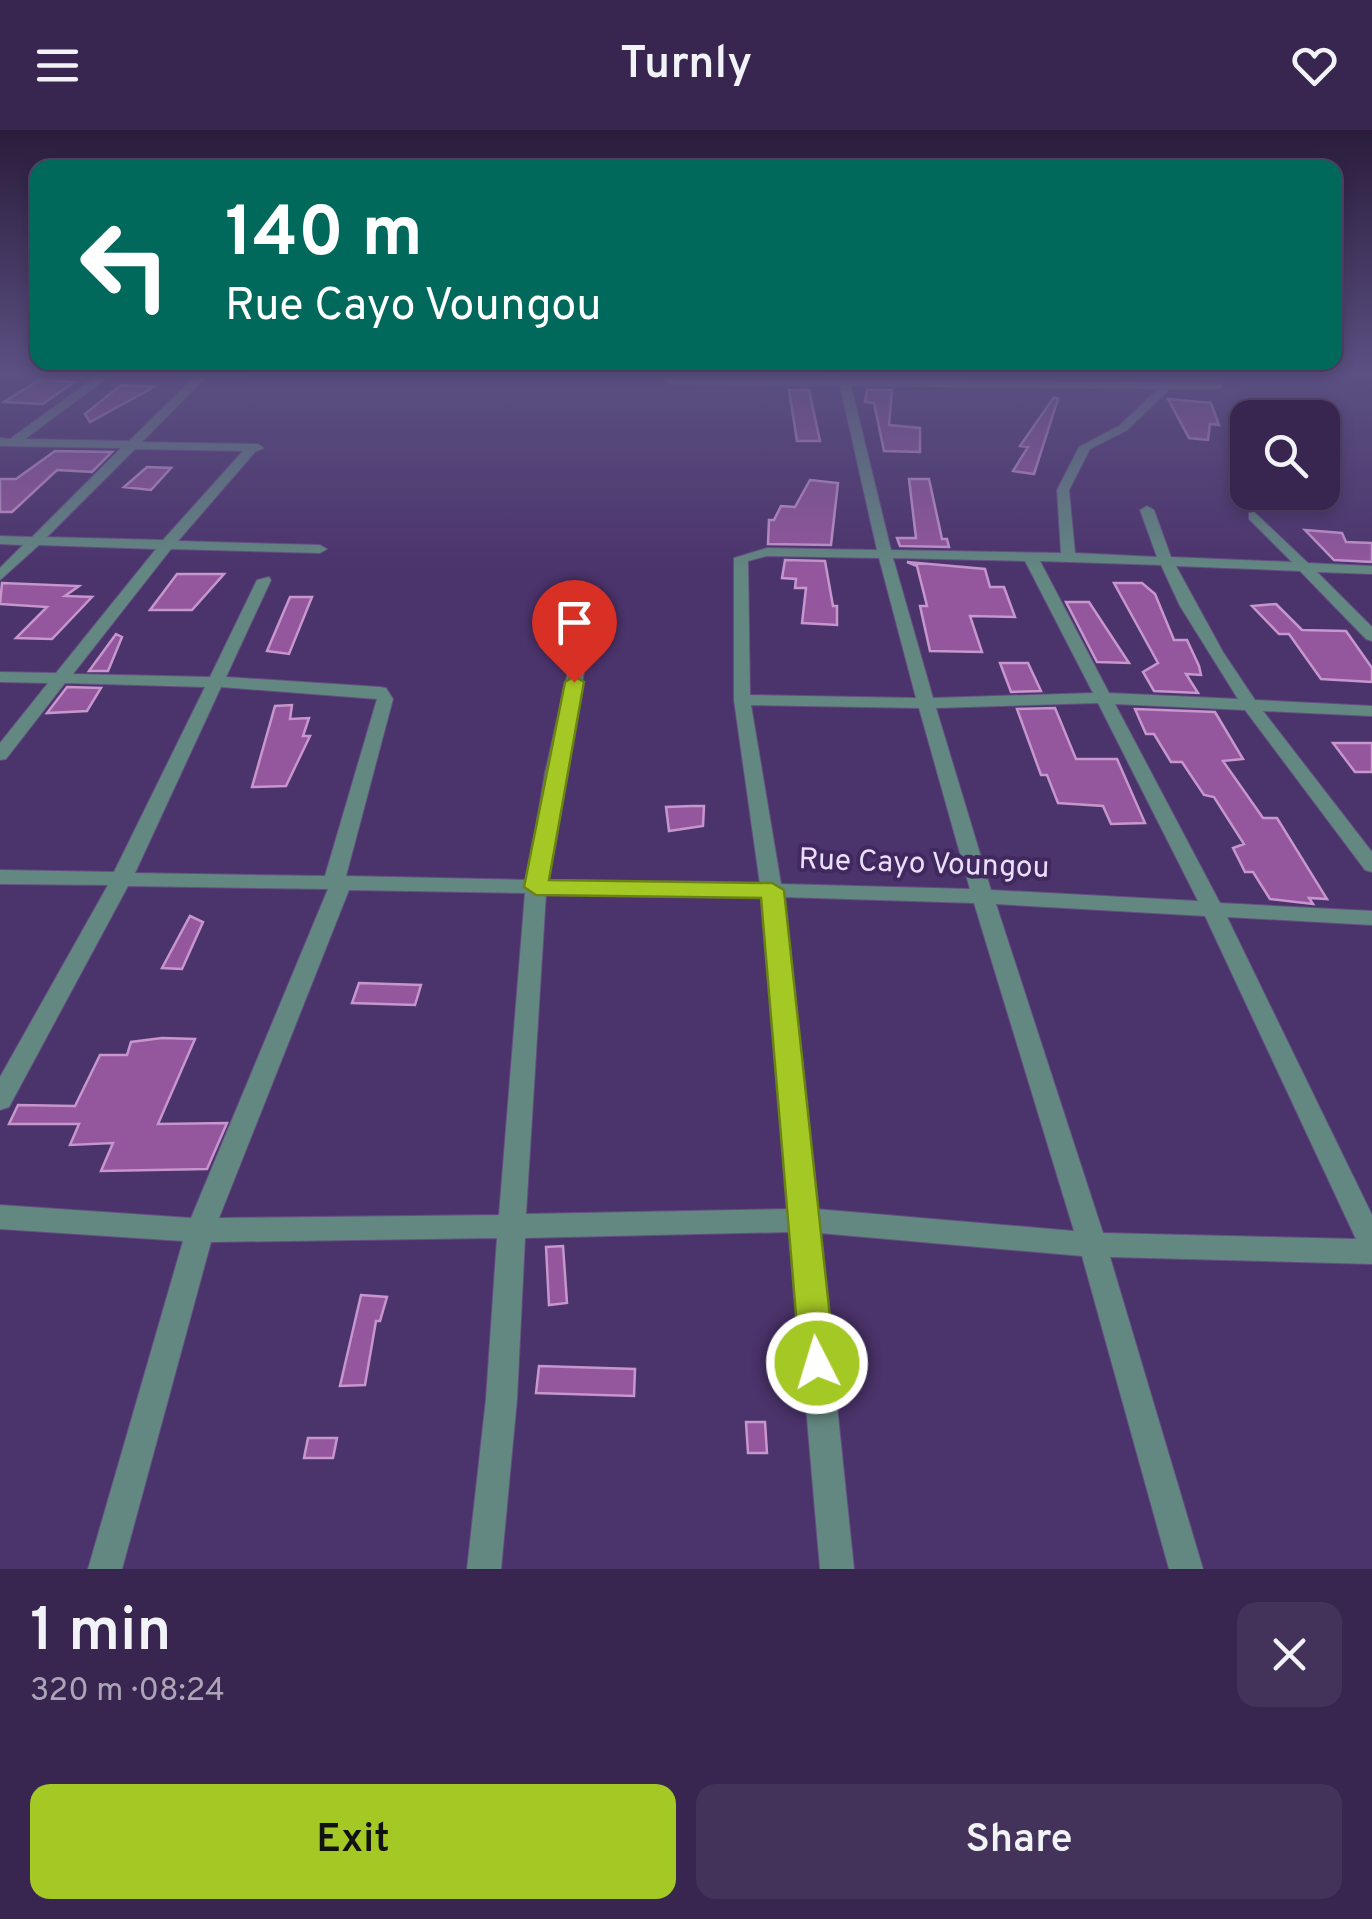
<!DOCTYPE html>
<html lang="en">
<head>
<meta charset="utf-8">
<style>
	body { margin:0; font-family:Overpass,sans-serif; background:#43325a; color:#f1f3f6; height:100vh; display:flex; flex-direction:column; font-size:38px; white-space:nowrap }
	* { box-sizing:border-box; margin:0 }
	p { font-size:32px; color:#aba5b7 }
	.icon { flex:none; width:55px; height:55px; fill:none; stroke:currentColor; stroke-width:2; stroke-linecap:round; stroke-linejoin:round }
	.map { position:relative; height:1439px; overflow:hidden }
	.side { display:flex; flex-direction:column; background:#382650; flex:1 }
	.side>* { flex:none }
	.banner { position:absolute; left:30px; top:30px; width:1312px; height:210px; border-radius:20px; box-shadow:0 5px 15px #0003,0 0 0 2px #524367; background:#00695c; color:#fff; overflow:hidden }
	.controls { position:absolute; left:1230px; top:270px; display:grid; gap:20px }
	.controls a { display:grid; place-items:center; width:110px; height:110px; border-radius:20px; background:#382650; box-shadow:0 5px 15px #0003,0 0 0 2px #524367; font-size:50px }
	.pin { position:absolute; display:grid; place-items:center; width:85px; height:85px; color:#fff; margin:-102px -42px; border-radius:50% 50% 50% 0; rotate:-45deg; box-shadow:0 0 10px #0007 }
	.pin .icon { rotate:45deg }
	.me { position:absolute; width:110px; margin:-55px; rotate:355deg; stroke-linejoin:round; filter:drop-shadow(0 0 8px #0008) }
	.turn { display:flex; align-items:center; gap:35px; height:210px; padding:0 30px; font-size:45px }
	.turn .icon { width:130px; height:130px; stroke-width:2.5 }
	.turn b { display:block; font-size:70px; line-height:85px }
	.round { display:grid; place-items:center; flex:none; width:105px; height:105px; border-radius:20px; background:#43325a }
	.overview { display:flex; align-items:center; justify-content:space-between; height:170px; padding:0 30px }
	h1 { font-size:60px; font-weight:600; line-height:75px }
	.cta { display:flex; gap:20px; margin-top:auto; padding:20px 30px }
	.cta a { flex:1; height:115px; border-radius:20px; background:#a4c824; color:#111; font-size:40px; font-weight:600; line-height:115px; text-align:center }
	.cta a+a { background:#43325a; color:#f1f3f6 }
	header { display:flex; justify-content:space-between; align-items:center; height:130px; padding:0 30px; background:#382650; font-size:45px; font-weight:600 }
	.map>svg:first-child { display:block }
	.building { fill:#94579d; stroke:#c696cd; stroke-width:2.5 }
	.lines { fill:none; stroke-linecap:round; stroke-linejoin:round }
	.street-casing { stroke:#644f82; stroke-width:2 }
	.street { fill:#638881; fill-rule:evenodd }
	.route { fill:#a4c824; stroke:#6b8217; stroke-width:2.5 }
	.labels { text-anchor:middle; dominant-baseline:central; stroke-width:8; stroke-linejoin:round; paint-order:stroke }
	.street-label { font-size:30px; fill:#e9dffa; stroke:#41285f }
</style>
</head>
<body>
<header><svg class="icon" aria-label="menu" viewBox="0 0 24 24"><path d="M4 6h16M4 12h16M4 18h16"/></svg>Turnly<svg class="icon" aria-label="heart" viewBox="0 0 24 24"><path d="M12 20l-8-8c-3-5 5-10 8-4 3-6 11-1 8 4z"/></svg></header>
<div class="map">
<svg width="1372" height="1439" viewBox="0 0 1372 1439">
	<rect width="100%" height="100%" fill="#4b336b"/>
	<!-- building -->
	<path class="building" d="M39,250l35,2 -31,22 -39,-2z
		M121,255l33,2 -64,35 -5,-8z
		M789,260h20l11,51h-23z
		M867,260h25l-3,35 31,3v24l-36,-1 -10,-48 -9,-1z
		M1054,267l4,2 -24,75 -21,-3 15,-24 -8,-1z
		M1168,269l43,4 8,22 -9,-1 -2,16 -19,-2z
		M55,321l57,1 -20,20 -35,-2 -45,42h-12v-33h16z
		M147,337l24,1 -20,22 -27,-3z
		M909,349h20l13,60h5l2,8 -49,-1 -3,-8h19z
		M810,350l28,3 -7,62 -63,-1 1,-24h5l7,-14 14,1z
		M1305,400l37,3 4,9 26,1v19l-38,-2z
		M785,430l40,1 8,45h4v19l-35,-2 4,-35h-11l1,-9 -14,-1z
		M907,432l78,7 5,18h14l11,30 -45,-1 12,36 -52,-1 -10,-45h7l-10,-40z
		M177,444h47l-32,36h-42z
		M2,453l77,3 -14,10 27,1 -40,42 -36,-1 31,-31 -47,-3z
		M1114,453h28l13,11 19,46h13l12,26 2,9 -15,-1 12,19 -44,-2 -11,-19 15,-9z
		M290,467h22l-23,57 -22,-3z
		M1066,472h23l40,61 -32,-1z
		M1276,474l26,26 44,1 26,37v14l-51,-3 -32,-45h-10l-27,-28z
		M116,504l6,3 -14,34h-19z
		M1000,533h28l13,28 -30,1z
		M67,557l34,1 -14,23 -40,2z
		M292,575l-2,14 19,-1 -6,18h7l-24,50 -34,1 23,-81z
		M1055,578l21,51h41l28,64 -34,1 -8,-18 -45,-3 -11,-28h-6l-24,-66z
		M1135,579l80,3 28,47 -20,2 40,57h14l50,81 -18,-1 4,6 -43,-5 -17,-27h-8l-12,-24 11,-4 -30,-47 -10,-2 -22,-33h-11l-17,-28h-8z
		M1333,613h39v29h-17z
		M692,676h12l-1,20 -34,5 -3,-24z
		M190,786l13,6 -21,47 -20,-1z
		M359,853l62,2 -6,20 -63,-2z
		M162,908l33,1 -37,85 69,-1 -20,46 -106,2 12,-28 -43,2 9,-21h-70l9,-19 57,1 25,-51h27l4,-13z
		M563,1116l4,57 -18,2 -3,-58z
		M361,1165l26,2 -7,24h-4l-11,64 -25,1z
		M539,1236l96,3 -1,27 -98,-3z
		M746,1292h19l2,31h-19z
		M308,1308h29l-4,20h-29z"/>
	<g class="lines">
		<defs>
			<path id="street" d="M86,242h163v4l-4,1h-39l-64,65 116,2 6,4 -9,4 -77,89 142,4 7,4 -7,4 -149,-4 -98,125 137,3 47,-97 12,-3 2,3 -45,97 154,10 6,1 7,11 -47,177 181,4 18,-107 26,-115 8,-5 6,2 2,3 -23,115 -17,107 213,4 -26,-184v-142l33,-10 110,2 -37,-164 -171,-2 -5,-3 1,-2h168l-10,-7h12l13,7 373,5v4l-4,1h-47l-43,41 -37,19 -21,41 6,63 82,4 -17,-47 7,-4 7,4 17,47 121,5 -43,-43v-6l5,-1 54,51 64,3v8l-55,-2 55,55v14l-6,-2 -66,-68 -124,-5 47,86 32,48 117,6v10l-109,-5 109,141v20l-7,-2 -120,-160 -130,-6 105,199 152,8v14l-145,-8 145,298v49l-262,-7 93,312h-34l-87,-313 -263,-23 35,336h-34l-29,-337 -266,6 -8,161 -16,170h-34l19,-170 11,-161 -286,4 -89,327h-34l95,-328 -183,-12v-24l191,13 137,-329 -200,-3 -119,221 -9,3v-33l108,-192 -108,-1v-14l114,2 91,-185 -140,-4 -59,76 -6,1v-17l48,-60 -48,-1v-10l56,1 100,-124 -117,-4 -39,35v-12l23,-23 -23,-1v-8l32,1 89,-89 -121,-2v-8l10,1 88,-64zM111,245l84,1 -66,65 -104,-2zM851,256l307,3 -39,37 -40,21 -22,43 4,63 -170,-3zM135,319l108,2 -80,89 -116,-3zM767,426l112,2 37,140 -166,-3 -2,-134zM893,428l132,3 68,132 -160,5zM1040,431l121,4 19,41 58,93 -129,-6zM221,557l156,12 -52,177 -190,-3zM1098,573l100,198 -207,-11 -55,-182zM751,575l168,3 51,181 -189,-5zM349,760l176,3 -26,322 -280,3zM546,763l216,4 27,312 -263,5zM783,767l191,6 100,328 -258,-22zM996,774l209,12 151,323 -253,-6z"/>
		</defs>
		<!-- street casing -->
		<use href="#street" class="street-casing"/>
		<!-- street -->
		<use href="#street" class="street"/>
	</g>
	<!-- sky -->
	<linearGradient id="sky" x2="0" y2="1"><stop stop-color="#291c3b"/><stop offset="0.55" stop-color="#5b5082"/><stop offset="1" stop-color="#5b5082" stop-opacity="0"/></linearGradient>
	<rect width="1372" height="443" fill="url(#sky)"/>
	<!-- route -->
	<path class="route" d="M574,546l10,6 -35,198 223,3 12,7 51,473 -6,11 -12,5 -12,-5 -5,-11 -39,-465 -225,-3 -12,-8 41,-205z"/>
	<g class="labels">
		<!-- street labels -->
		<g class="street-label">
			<text transform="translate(924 735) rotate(2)">Rue Cayo Voungou</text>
		</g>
	</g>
</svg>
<div class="controls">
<a><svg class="icon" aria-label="search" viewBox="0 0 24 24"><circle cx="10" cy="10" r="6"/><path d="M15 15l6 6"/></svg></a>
</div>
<div class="pin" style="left:574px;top:552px;background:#d93025"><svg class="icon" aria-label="arrive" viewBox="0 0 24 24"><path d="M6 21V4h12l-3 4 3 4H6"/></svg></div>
<svg class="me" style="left:817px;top:1233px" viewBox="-20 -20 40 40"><circle r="17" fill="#a4c824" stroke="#fff" stroke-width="3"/><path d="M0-11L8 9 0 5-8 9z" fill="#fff"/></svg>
<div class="banner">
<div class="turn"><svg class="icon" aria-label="left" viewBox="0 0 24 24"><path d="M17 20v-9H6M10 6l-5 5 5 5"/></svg><div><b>140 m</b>Rue Cayo Voungou</div></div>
</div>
</div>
<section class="side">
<div class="overview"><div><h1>1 min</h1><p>320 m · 08:24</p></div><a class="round"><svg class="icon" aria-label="close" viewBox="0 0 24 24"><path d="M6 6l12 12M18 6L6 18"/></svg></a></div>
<div class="cta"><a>Exit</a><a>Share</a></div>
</section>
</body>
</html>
